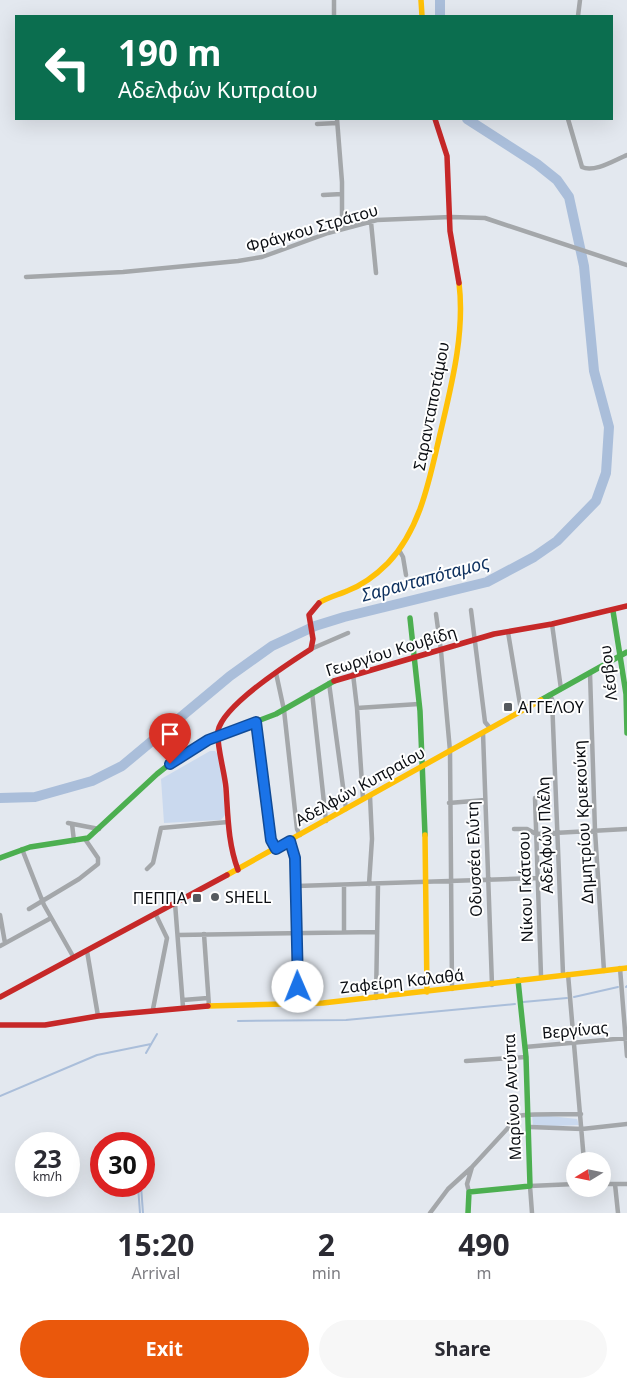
<!DOCTYPE html>
<html lang="en">
<head>
<meta charset="utf-8">
<style>
	body { margin:0; font-family:"Noto Sans",sans-serif; background:#f7f7f7; color:#2b2b33; height:100vh; display:flex; flex-direction:column; font-size:19px; white-space:nowrap }
	* { box-sizing:border-box; margin:0 }
	p { font-size:16px; color:#7c7c81 }
	.icon { flex:none; width:28px; height:28px; fill:none; stroke:currentColor; stroke-width:2; stroke-linecap:round; stroke-linejoin:round }
	.map { position:relative; height:1213px; overflow:hidden }
	.side { display:flex; flex-direction:column; background:#fff; flex:1 }
	.side>* { flex:none }
	.top-card { position:absolute; left:15px; top:15px; width:598px; height:105px; border-radius:0px; box-shadow:0 5px 20px #0002; background:#0b6e4f; color:#fff; overflow:hidden }
	.needle { width:32px; rotate:260deg }
	.controls { position:absolute; left:566px; top:1152px; display:grid; gap:10px }
	.controls a { display:grid; place-items:center; width:45px; height:45px; border-radius:50%; background:#fff; box-shadow:0 5px 20px #0002; font-size:25px }
	.speed { position:absolute; left:15px; top:1132px; display:flex; gap:10px; font-size:25px; font-weight:700; text-align:center }
	.speed>* { display:grid; place-content:center; width:65px; height:65px; border-radius:50%; background:#fff; box-shadow:0 5px 20px #0002; line-height:1 }
	.speed small { font-size:12px; font-weight:400 }
	.speed .limit { border:8px solid #d22; background:#fff; color:#111 }
	.pin { position:absolute; display:grid; place-items:center; width:42px; height:42px; color:#fff; margin:-51px -21px; border-radius:50% 50% 50% 0; rotate:-45deg; box-shadow:0 0 5px #0007 }
	.pin .icon { rotate:45deg }
	.me { position:absolute; width:55px; margin:-28px; rotate:359deg; stroke-linejoin:round; filter:drop-shadow(0 0 4px #0008) }
	.turn { display:flex; align-items:center; gap:18px; height:105px; padding:0 20px; font-size:22px }
	.turn .icon { width:65px; height:65px; stroke-width:2.5 }
	.turn b { display:block; font-size:35px; line-height:42px }
	.eta { display:flex; justify-content:space-evenly; align-items:center; height:85px; text-align:center }
	.eta b { font-size:30px; font-weight:700; line-height:35px }
	.primary-button { display:flex; gap:10px; margin-top:auto; padding:10px 20px }
	.primary-button a { flex:1; height:58px; border-radius:30px; background:#ea580c; color:#fff; font-size:20px; font-weight:700; line-height:58px; text-align:center }
	.primary-button a+a { background:#f7f7f7; color:#2b2b33 }
	.map>svg:first-child { display:block }
	.green { fill:#cad9ee }
	.lines { fill:none; stroke-linecap:round; stroke-linejoin:round }
	.stream { stroke:#aabeda; stroke-width:2 }
	.river { stroke:#aabeda; stroke-width:10 }
	.street { stroke:#a4a7aa; stroke-width:4.5 }
	.fast { stroke:#4caf50; stroke-width:5.5 }
	.slow { stroke:#ffc107; stroke-width:5.5 }
	.jam { stroke:#c62828; stroke-width:5.5 }
	.route-casing { stroke:#114b97; stroke-width:12 }
	.route { stroke:#1a73e8; stroke-width:9 }
	.poi-dot { fill:#565a5f; stroke:#fff; stroke-width:2 }
	.labels { text-anchor:middle; dominant-baseline:central; stroke-width:4; stroke-linejoin:round; paint-order:stroke }
	.street-label { font-size:16px; fill:#0a0d12; stroke:#fff }
	.poi-label { font-size:16px; fill:#0a0d12; stroke:#fff; text-anchor:start }
	.water-label { font-size:18px; font-style:italic; fill:#0e315f; stroke:#fff }
</style>
</head>
<body>
<div class="map">
<svg width="627" height="1213" viewBox="0 0 627 1213">
	<rect width="100%" height="100%" fill="#e3e8ef"/>
	<!-- green -->
	<path class="green" d="M210,751h5l5,5 5,59 -4,5 -57,3 -3,-44z
		M532,1114l45,5 2,6 -46,2z"/>
	<g class="lines">
		<!-- stream -->
		<path class="stream" d="M626,987l1,-1
			M574,997l44,-10
			M523,1002l44,-4
			M238,1021l108,-1 169,-16
			M146,1053l11,-19
			M0,1096l97,-41 54,-11
			M138,1186l2,27
			M141,1186l2,27"/>
		<!-- river -->
		<path class="river" d="M440,0v16
			M0,798l35,-1 57,-16 30,-15 108,-90 42,-30 43,-20 29,-9 143,-35 47,-25 23,-16 39,-40 10,-28 3,-46 -15,-56 -10,-105 -15,-69 -12,-17 -20,-16 -70,-45"/>
		<!-- street -->
		<path class="street" d="M334,0v16
			M578,16l2,-16
			M337,119l5,63v47
			M568,119l14,48c12,6 33,-7 45,-12
			M317,124l20,-1
			M323,195l19,-1
			M371,222l5,51
			M26,277l97,-5 115,-11 24,-4 66,-24 49,-13 74,-3 34,1 142,47
			M399,550l4,7 3,18
			M471,610l14,112 5,6
			M436,614l5,37 9,100 2,238
			M552,624l9,65
			M508,632l13,78
			M311,649l37,-16
			M276,673l8,37 13,119 3,6
			M590,673l5,158 9,140
			M353,674l4,34 6,91
			M329,683l17,126
			M312,692l14,129
			M549,695l3,4 11,275
			M357,708l62,-4
			M256,722l15,118 5,9
			M483,733l9,252
			M535,798l6,178
			M449,803l36,-3
			M68,823l31,6
			M72,824l2,17
			M514,829h13l9,5 91,-5
			M290,841c14,45 8,116 8,164
			M22,849l22,56 30,53
			M147,869l6,-6 8,-35 67,-6
			M369,884l3,-45 -2,-43
			M344,885v47
			M297,886l240,-8
			M175,903l8,104
			M29,909l50,-30 19,-15v-6l-13,-19
			M0,915l5,28
			M204,934l5,72
			M178,935l199,-3
			M0,946l51,-28
			M87,951l11,65
			M620,968l7,88
			M568,974l16,187
			M376,998l2,-114
			M183,1000l25,-2
			M153,1009l14,-71 -12,-25
			M525,1047l102,-9
			M466,1061l60,-4
			M530,1127l52,2 45,-5
			M602,1184h25
			M615,1184l3,29
			M469,1192l-2,-8 5,-17 47,-51c8,-3 50,-1 62,-2
			M430,1213l18,-24 23,-21
			M532,1213l-2,-27 45,-2"/>
		<!-- fast -->
		<path class="fast" d="M613,611l13,83 1,39
			M410,618l10,93 5,124
			M541,700l86,-48
			M0,858l30,-11 58,-9 69,-64 24,-19 27,-15 68,-26 58,-33
			M468,1213l1,-21 61,-6 -4,-129 -8,-77"/>
		<!-- slow -->
		<path class="slow" d="M421,0l1,16
			M319,603c9,-6 19,-8 28,-12 16,-6 29,-16 41,-28 34,-36 42,-87 53,-133 11,-47 24,-98 18,-147
			M425,835l2,157
			M227,875l314,-175
			M208,1006l115,-3 304,-35"/>
		<!-- jam -->
		<path class="jam" d="M435,119l12,37 3,75 9,52
			M334,681l160,-47 58,-10 75,-18
			M238,870c-10,-27 -10,-53 -12,-82 -1,-14 -10,-45 -8,-57 5,-26 71,-68 93,-82l2,-10 -4,-24 10,-12
			M0,997l227,-122
			M0,1025h45l53,-9 110,-10"/>
	</g>
	<g class="lines">
		<defs>
			<path id="route" d="M170,764l38,-24 48,-18 15,118 5,9 14,-8 5,17 3,129"/>
		</defs>
		<!-- route casing -->
		<use href="#route" class="route-casing"/>
		<!-- route -->
		<use href="#route" class="route"/>
	</g>
	<!-- markers -->
	<g class="poi-dot">
		<rect x="503" y="702" width="10" height="10" rx="2.5"/>
		<circle cx="215" cy="897" r="5"/>
		<rect x="192" y="893" width="10" height="10" rx="2.5"/>
	</g>
	<g class="labels">
		<!-- street labels -->
		<g class="street-label">
			<text transform="translate(312 228) rotate(-16)">Φράγκου Στράτου</text>
			<text transform="translate(431 406) rotate(-79)">Σαρανταποτάμου</text>
			<text transform="translate(391 651) rotate(-17)">Γεωργίου Κουβίδη</text>
			<text transform="translate(608 673) rotate(-97)">Λέσβου</text>
			<text transform="translate(360 786) rotate(-29)">Αδελφών Κυπραίου</text>
			<text transform="translate(583 822) rotate(-93)">Δημητρίου Κριεκούκη</text>
			<text transform="translate(545 835) rotate(-92)">Αδελφών Πλέλη</text>
			<text transform="translate(474 859) rotate(-92)">Οδυσσέα Ελύτη</text>
			<text transform="translate(525 887) rotate(-92)">Νίκου Γκάτσου</text>
			<text transform="translate(402 981) rotate(-6)">Ζαφείρη Καλαθά</text>
			<text transform="translate(575 1030) rotate(-5)">Βεργίνας</text>
			<text transform="translate(512 1097) rotate(-93)">Μαρίνου Αντύπα</text>
		</g>
		<!-- poi labels -->
		<g class="poi-label">
			<text x="518" y="707">ΑΓΓΕΛΟΥ</text>
			<text x="225" y="897">SHELL</text>
			<text x="187" y="898" text-anchor="end">ΠΕΠΠΑ</text>
		</g>
		<!-- water labels -->
		<g class="water-label">
			<text transform="translate(425 578) rotate(-15)">Σαρανταπόταμος</text>
		</g>
	</g>
</svg>
<div class="controls">
<a><svg class="needle" viewBox="-14 -14 28 28"><path d="M0-13l5 13h-10z" fill="#e53935"/><path d="M0 13l5-13h-10z" fill="#7c7c81"/></svg></a>
</div>
<div class="speed"><div>23<small>km/h</small></div><div class="limit">30</div></div>
<div class="pin" style="left:170px;top:764px;background:#d93025"><svg class="icon" aria-label="arrive" viewBox="0 0 24 24"><path d="M6 21V4h12l-3 4 3 4H6"/></svg></div>
<svg class="me" style="left:298px;top:987px" viewBox="-20 -20 40 40"><circle r="19" fill="#fff"/><path d="M0-13L10 11 0 6-10 11z" fill="#1a73e8"/></svg>
<div class="top-card">
<div class="turn"><svg class="icon" aria-label="left" viewBox="0 0 24 24"><path d="M17 20v-9H6M10 6l-5 5 5 5"/></svg><div><b>190 m</b>Αδελφών Κυπραίου</div></div>
</div>
</div>
<section class="side">
<div class="eta">
<div><b>15:20</b><p>Arrival</p></div>
<div><b>2</b><p>min</p></div>
<div><b>490</b><p>m</p></div>
</div>
<div class="primary-button"><a>Exit</a><a>Share</a></div>
</section>
</body>
</html>
